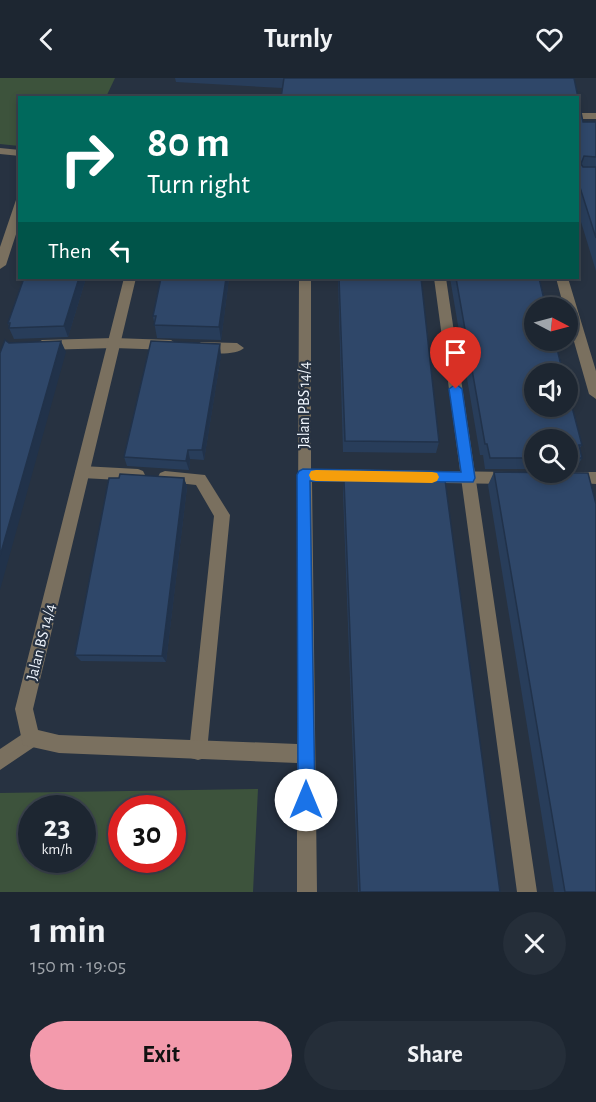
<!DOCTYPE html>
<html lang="en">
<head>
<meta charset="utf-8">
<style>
	body { margin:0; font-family:"Alegreya Sans",sans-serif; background:#252e39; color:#f1f3f6; height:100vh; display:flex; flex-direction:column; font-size:22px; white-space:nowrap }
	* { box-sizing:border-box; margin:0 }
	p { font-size:20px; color:#a0a5ab }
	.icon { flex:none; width:33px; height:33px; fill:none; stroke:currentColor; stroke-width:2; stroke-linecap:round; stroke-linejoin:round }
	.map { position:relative; height:814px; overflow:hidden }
	.sheet { display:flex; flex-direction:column; background:#1d2631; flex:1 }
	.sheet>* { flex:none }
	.guide { position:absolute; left:18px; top:18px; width:561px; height:183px; border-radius:0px; box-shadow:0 3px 9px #0003,0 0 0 2px #3b434d; background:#00695c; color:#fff; overflow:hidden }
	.needle { width:39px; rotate:96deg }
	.controls { position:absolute; left:524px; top:219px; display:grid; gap:12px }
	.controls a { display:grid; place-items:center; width:54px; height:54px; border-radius:50%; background:#1d2631; box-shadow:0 3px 9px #0003,0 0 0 2px #3b434d; font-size:30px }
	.speed { position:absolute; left:18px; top:717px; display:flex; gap:12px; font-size:30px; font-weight:700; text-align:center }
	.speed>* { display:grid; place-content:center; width:78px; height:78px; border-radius:50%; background:#1d2631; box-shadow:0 3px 9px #0003,0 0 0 2px #3b434d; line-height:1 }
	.speed small { font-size:15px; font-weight:400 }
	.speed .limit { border:9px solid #d22; background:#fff; color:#111 }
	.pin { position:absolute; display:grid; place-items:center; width:51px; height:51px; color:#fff; margin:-62px -26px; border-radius:50% 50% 50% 0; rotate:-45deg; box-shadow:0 0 6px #0007 }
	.pin .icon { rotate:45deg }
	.me { position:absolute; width:66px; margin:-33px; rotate:0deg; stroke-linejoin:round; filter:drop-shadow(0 0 4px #0008) }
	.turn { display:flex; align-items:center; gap:21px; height:126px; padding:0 30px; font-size:27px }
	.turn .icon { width:78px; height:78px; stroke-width:2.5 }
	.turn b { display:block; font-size:42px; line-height:51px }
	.then { display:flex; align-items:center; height:57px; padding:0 30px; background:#0003; gap:12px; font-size:22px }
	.round { display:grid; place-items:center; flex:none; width:63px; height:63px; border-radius:32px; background:#252e39 }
	.head { display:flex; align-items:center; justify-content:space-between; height:102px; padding:0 30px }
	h1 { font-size:36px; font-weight:700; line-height:45px }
	.button { display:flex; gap:12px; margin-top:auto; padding:12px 30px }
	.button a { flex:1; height:69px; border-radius:36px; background:#f39aac; color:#111; font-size:24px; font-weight:700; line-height:69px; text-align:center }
	.button a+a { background:#252e39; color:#f1f3f6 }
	header { display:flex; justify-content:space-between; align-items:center; height:78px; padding:0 30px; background:#1d2631; font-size:27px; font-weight:700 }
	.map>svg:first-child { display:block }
	.green { fill:#3d533c; fill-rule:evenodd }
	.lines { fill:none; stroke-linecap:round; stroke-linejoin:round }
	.lane { fill:#7a705f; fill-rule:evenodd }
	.street { fill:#7a705f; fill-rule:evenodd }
	.wall { fill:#283d5a }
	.shaded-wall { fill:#21324a }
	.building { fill:#2f4769; stroke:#21324a; stroke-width:1.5 }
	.route { fill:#1a73e8; stroke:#114b97; stroke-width:1.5 }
	.slow { fill:#f59e0b }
	.labels { text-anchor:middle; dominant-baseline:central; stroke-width:4.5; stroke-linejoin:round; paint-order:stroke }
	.street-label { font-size:16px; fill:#eff5fd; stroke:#273241 }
</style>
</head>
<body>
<header><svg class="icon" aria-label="back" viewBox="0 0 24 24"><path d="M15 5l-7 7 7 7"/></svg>Turnly<svg class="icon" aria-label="heart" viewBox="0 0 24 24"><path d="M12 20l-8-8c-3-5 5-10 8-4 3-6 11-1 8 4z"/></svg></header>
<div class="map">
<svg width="596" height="814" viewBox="0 0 596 814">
	<rect width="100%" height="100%" fill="#273241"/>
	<!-- green -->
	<path class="green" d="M0,0h115l-9,19 -86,1 -1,48 -19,-2z
		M258,711l-5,103h-253v-99zM32,730h50v52h-50zM122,730h50v52h-50z"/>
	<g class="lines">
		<!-- lane -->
		<path class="lane" d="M0,70l20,2v6l-20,-2z
			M16,122h4v22l-14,43 -6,4v-22z
			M434,200h12l91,614h-20z
			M114,260l57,2 7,5 -7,5 -57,-2 -72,2 -7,-5 7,-5z
			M201,264l36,1 7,5c-8,8 -43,7 -50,-1z
			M82,388l56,3 5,2 2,4 -2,4 -5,2 -56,-3 -5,-2 -2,-4 2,-4z
			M165,393l40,4 25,40 -23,236 -2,7 -7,2 -7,-2 -2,-7 25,-235 -18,-31 -36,-4 -2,-4 2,-4z
			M30,651l7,2 2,7 -2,7 -37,25v-21z"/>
		<!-- street -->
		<path class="street" d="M578,35h18v6h-18z
			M124,200h12l-103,431 5,21 21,5 238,9 2,-466h12v191l198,3 5,2 2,4 -2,4 -5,2 -197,-3 5,411h-20v-129l-238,-10 -36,-8 -8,-36z
			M556,200h12l28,93v28l-7,-5 -22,-77v-9h-3z
			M569,394h27v12l-32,-2 -2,-4 2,-4z"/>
	</g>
	<!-- wall -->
	<path class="wall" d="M175,0h399l9,44h13v149l-18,-59v-114l-296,-10 -106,-6z
		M24,200h62l-18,59 -54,2 -5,-11v-2l-1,-3z
		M161,200h68l-8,62 -64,-2 -4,-22z
		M338,200h83l18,164 -3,11 -93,-1z
		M450,200h89l43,167 -2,3 2,10 -7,12 -8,-1v-29h-33v29h-49l-2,-14h-3z
		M221,277l-17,105 -14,-1 -1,11 -62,-4 -3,-9z
		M494,394l102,420h-42l-66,-407z
		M184,400l3,9 -21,175 -85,-1 -6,-6z
		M344,402l156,412h-142l-15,-399z"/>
	<!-- shaded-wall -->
	<path class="shaded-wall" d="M79,200h7l-18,59 -4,-11z
		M226,200h3l-8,62 -2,-13z
		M61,263l5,11 -66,238v-34z
		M220,266l1,11 -17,105 -2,-10z
		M188,372l2,9 -1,11 -3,-9z
		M184,400l3,9 -21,175 -4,-6z"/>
	<!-- building -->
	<path class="building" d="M284,0h290l9,44h13v35l-12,-1 -3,8 2,3h13v71l-18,-57v-83h-297z
		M24,200h55l-15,48 -55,2 1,-5h-2z
		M161,200h65l-7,49 -65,-2 2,-9h-3z
		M339,200h82l18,164 -94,-1z
		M456,200h83l7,30h-12v32h21l8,34h-29v32h33v-18l15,57h-3l3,13h-15v-18h-33v18h-44l-3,-14h-2z
		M5,262l4,3 52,-2 -61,215v-203z
		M151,263l69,3 -18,106h-14l-2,11 -62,-4z
		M494,394l94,1 8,31v388h-31z
		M120,396l64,4 -22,178 -87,-1 34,-177h10z
		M344,402h101l55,412h-140z"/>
	<!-- route -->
	<path class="route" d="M456,306l6,5 13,89 -2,4 -163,-1 5,319 -2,7 -7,2 -6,-2 -2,-7 -1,-325 2,-4 4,-2 158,3 -12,-83z"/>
	<!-- slow -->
	<path class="slow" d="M316,392l116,2 5,1 2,4 -2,4 -5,2 -116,-2 -5,-1 -2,-5 2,-4z"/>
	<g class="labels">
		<!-- street labels -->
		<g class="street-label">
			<text transform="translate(304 327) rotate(-90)">Jalan PBS 14/4</text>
			<text transform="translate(41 564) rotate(-76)">Jalan BS 14/4</text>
		</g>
	</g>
</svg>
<div class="controls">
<a><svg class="needle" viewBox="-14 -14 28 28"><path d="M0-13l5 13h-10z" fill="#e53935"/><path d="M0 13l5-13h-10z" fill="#a0a5ab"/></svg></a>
<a><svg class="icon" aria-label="sound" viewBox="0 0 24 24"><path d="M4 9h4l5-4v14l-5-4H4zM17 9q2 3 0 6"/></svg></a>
<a><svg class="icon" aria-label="search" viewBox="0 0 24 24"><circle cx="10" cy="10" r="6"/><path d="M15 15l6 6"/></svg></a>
</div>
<div class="speed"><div>23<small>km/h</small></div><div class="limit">30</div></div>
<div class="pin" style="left:456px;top:311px;background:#d93025"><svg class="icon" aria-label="arrive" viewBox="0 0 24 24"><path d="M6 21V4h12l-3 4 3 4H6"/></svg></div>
<svg class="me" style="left:306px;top:722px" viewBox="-20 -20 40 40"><circle r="19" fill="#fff"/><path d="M0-13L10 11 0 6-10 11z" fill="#1a73e8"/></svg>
<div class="guide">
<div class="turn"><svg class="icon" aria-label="right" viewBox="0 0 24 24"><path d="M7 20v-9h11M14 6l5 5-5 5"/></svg><div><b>80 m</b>Turn right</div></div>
<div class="then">Then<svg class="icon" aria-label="left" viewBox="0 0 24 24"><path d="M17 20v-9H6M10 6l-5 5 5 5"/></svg></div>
</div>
</div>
<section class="sheet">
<div class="head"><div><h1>1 min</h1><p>150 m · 19:05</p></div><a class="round"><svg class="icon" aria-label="close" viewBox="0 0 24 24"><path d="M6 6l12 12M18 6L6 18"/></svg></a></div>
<div class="button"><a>Exit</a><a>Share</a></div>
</section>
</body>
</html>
